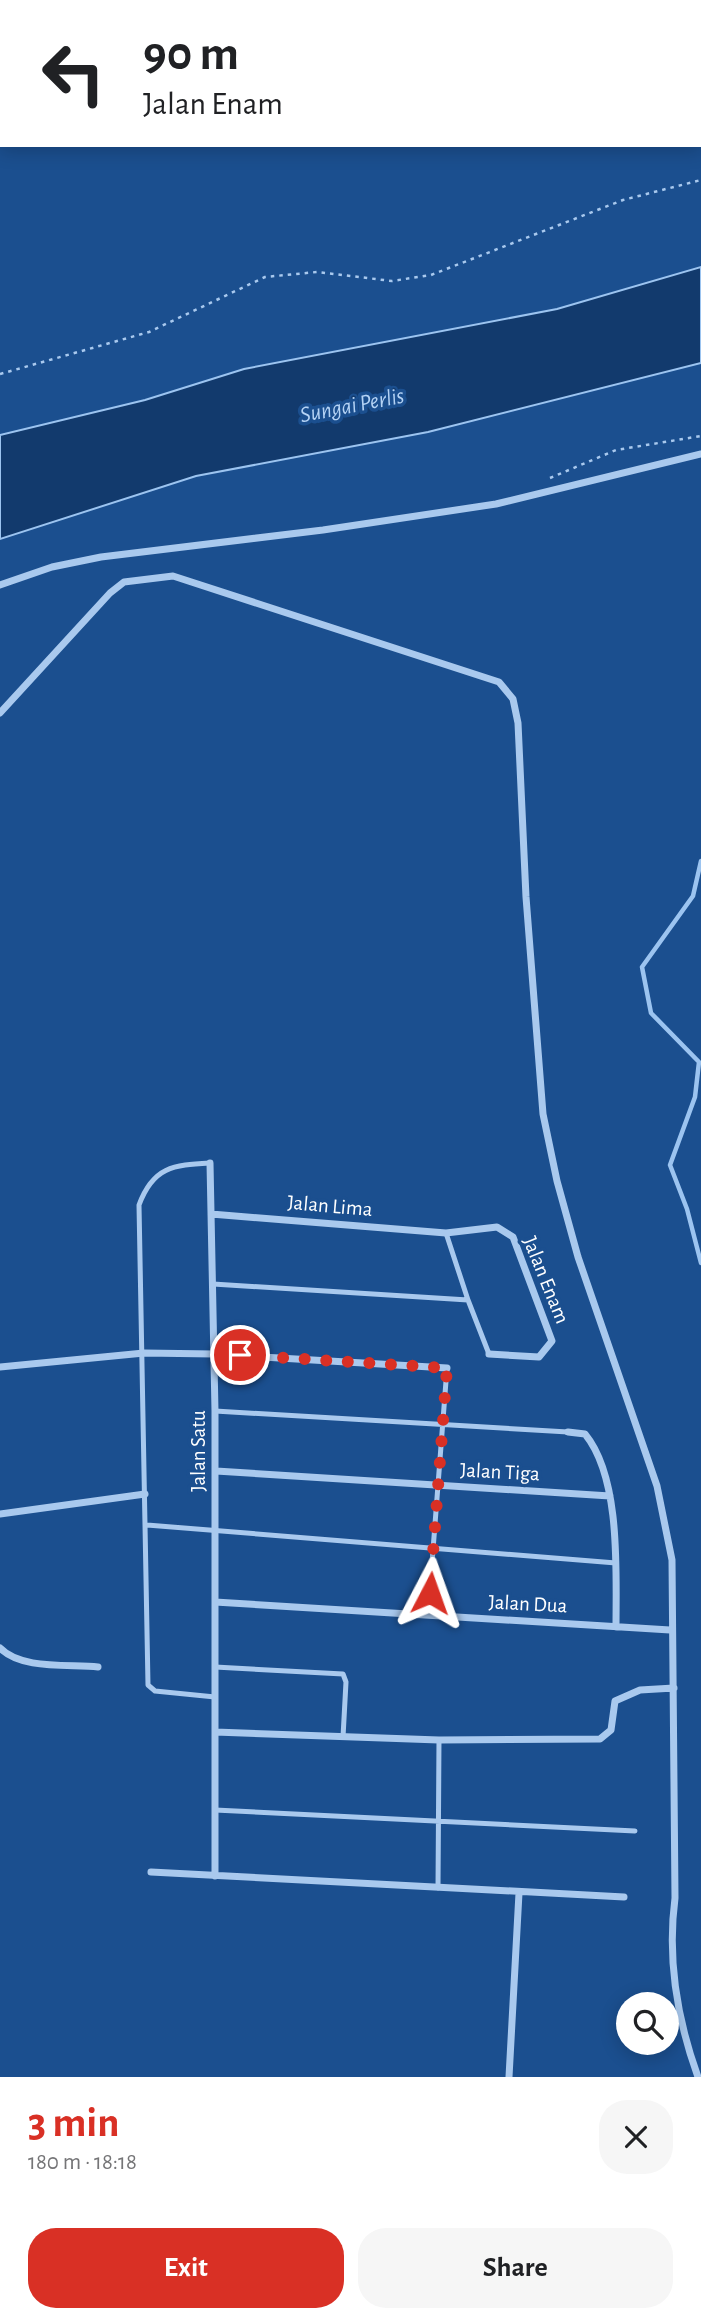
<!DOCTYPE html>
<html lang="en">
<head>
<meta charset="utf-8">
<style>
	body { margin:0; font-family:"Alegreya Sans",sans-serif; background:#f6f6f6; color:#202124; height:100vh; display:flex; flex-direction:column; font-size:26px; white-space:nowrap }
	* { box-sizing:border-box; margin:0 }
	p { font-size:23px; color:#757577 }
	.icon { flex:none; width:38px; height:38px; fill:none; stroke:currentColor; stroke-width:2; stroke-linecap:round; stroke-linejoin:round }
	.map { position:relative; height:2077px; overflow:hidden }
	.details { display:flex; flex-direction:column; background:#fff; flex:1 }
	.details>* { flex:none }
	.banner { position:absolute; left:0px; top:0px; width:702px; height:147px; box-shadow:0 4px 18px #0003; background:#fff; color:#202124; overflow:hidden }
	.controls { position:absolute; left:616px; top:1992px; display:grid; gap:14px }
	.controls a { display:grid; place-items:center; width:63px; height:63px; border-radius:50%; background:#fff; box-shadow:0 4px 18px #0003; font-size:35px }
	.pin { position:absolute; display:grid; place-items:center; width:60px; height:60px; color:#fff; margin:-30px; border:4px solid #fff; border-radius:50%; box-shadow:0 2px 7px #0007 }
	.me { position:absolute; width:77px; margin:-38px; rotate:4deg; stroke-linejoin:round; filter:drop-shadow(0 0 5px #0008) }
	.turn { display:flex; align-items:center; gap:24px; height:147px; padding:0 28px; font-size:32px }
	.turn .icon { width:91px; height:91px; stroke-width:2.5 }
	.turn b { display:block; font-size:49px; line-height:60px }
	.round { display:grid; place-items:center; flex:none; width:74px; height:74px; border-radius:28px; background:#f6f6f6 }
	.overview { display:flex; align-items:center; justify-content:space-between; height:119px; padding:0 28px }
	h1 { font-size:42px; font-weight:600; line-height:52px; color:#d93025 }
	.primary-button { display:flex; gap:14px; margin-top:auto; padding:14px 28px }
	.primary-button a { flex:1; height:80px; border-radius:28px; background:#d93025; color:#fff; font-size:28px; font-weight:600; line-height:80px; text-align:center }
	.primary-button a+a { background:#f6f6f6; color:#202124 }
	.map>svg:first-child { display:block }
	.water { fill:#123a6d; stroke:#9cc4f0; stroke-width:2 }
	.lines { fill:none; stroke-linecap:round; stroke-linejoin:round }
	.stream { stroke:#9cc4f0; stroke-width:4.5 }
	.path { stroke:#a9c9ee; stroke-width:2.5; stroke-dasharray:3.5 5; stroke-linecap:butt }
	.service { stroke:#a9c9ee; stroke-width:5 }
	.minor { stroke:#a9c9ee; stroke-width:7 }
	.route { stroke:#d93025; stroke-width:12; stroke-dasharray:0 21.6 }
	.labels { text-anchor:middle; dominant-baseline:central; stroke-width:7; stroke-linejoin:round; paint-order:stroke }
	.street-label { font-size:21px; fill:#fff; stroke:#1b4f8f }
	.water-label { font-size:23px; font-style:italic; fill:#b5d3f5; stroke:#1b4f8f }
</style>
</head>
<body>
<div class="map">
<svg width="701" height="2077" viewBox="0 0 701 2077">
	<rect width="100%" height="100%" fill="#1b4f8f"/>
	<!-- water -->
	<path class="water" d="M701,267v96l-273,69 -232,44 -196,63v-104l145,-35 99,-31 313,-60z"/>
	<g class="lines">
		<!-- stream -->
		<path class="stream" d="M701,861l-8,35 -51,71 9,46 48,49 -4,35 -25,68 17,44 14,54"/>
		<!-- path -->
		<path class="path" d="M0,374l149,-42 116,-55 52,-5 75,9 39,-6 192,-75 78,-20
			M550,478l66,-28 85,-14"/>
		<!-- service -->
		<path class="service" d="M537,0v2
			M210,1163c-37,2 -57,4 -71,42l9,480 7,6 60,6
			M446,1233l22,67
			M213,1284l255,16 21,54
			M215,1411l353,21
			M147,1525l469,38
			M428,1615l19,-247
			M215,1667l128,7 3,8 -3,55
			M215,1810l420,21
			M438,1888l1,-148"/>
		<!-- minor -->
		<path class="minor" d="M262,0l1,2
			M700,84l1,-1
			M0,585l52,-18 49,-10 222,-27 173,-26 205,-50
			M0,713l110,-120 14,-11 49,-6 326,106 14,17 5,24 8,174 17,217 14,67 21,76 79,229 15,74 3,338c-8,61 2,121 23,179
			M210,1163l5,248v465
			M211,1214l235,19 51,-6 16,10 39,104 -13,16 -50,-3
			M0,1367l144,-14 70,1 233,14
			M568,1432l17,2c36,44 31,138 31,193
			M216,1471l394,25
			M0,1514l145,-20
			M215,1602l455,28
			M0,1648c21,22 69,16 98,19
			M215,1732l224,8 161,-1 11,-9 4,-29 25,-11 34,-2
			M151,1872l473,25
			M509,2077l10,-184"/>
	</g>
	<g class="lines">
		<!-- route -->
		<path class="route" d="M240,1355l207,13 -17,225"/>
	</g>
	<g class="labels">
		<!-- street labels -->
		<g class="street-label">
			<text transform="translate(330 1206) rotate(5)">Jalan Lima</text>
			<text transform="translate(546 1280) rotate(68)">Jalan Enam</text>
			<text transform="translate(198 1451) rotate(-90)">Jalan Satu</text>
			<text transform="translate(500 1472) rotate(3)">Jalan Tiga</text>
			<text transform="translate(528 1604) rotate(3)">Jalan Dua</text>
		</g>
		<!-- water labels -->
		<g class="water-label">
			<text transform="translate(352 406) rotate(-11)">Sungai Perlis</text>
		</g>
	</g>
</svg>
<div class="controls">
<a><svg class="icon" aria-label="search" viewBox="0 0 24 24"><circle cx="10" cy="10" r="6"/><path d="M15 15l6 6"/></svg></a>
</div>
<div class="pin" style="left:240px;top:1355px;background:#d93025"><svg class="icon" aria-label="arrive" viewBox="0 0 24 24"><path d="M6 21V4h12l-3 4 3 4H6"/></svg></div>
<svg class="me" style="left:430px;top:1593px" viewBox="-20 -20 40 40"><path d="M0-17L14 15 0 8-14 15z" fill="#d93025" stroke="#fff" stroke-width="4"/></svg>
<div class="banner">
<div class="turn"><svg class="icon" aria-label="left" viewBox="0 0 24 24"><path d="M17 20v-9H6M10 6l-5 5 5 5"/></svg><div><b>90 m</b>Jalan Enam</div></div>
</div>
</div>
<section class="details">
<div class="overview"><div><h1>3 min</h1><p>180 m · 18:18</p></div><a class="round"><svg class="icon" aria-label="close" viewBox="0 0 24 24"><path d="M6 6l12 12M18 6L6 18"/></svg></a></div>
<div class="primary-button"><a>Exit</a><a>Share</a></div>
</section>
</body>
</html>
